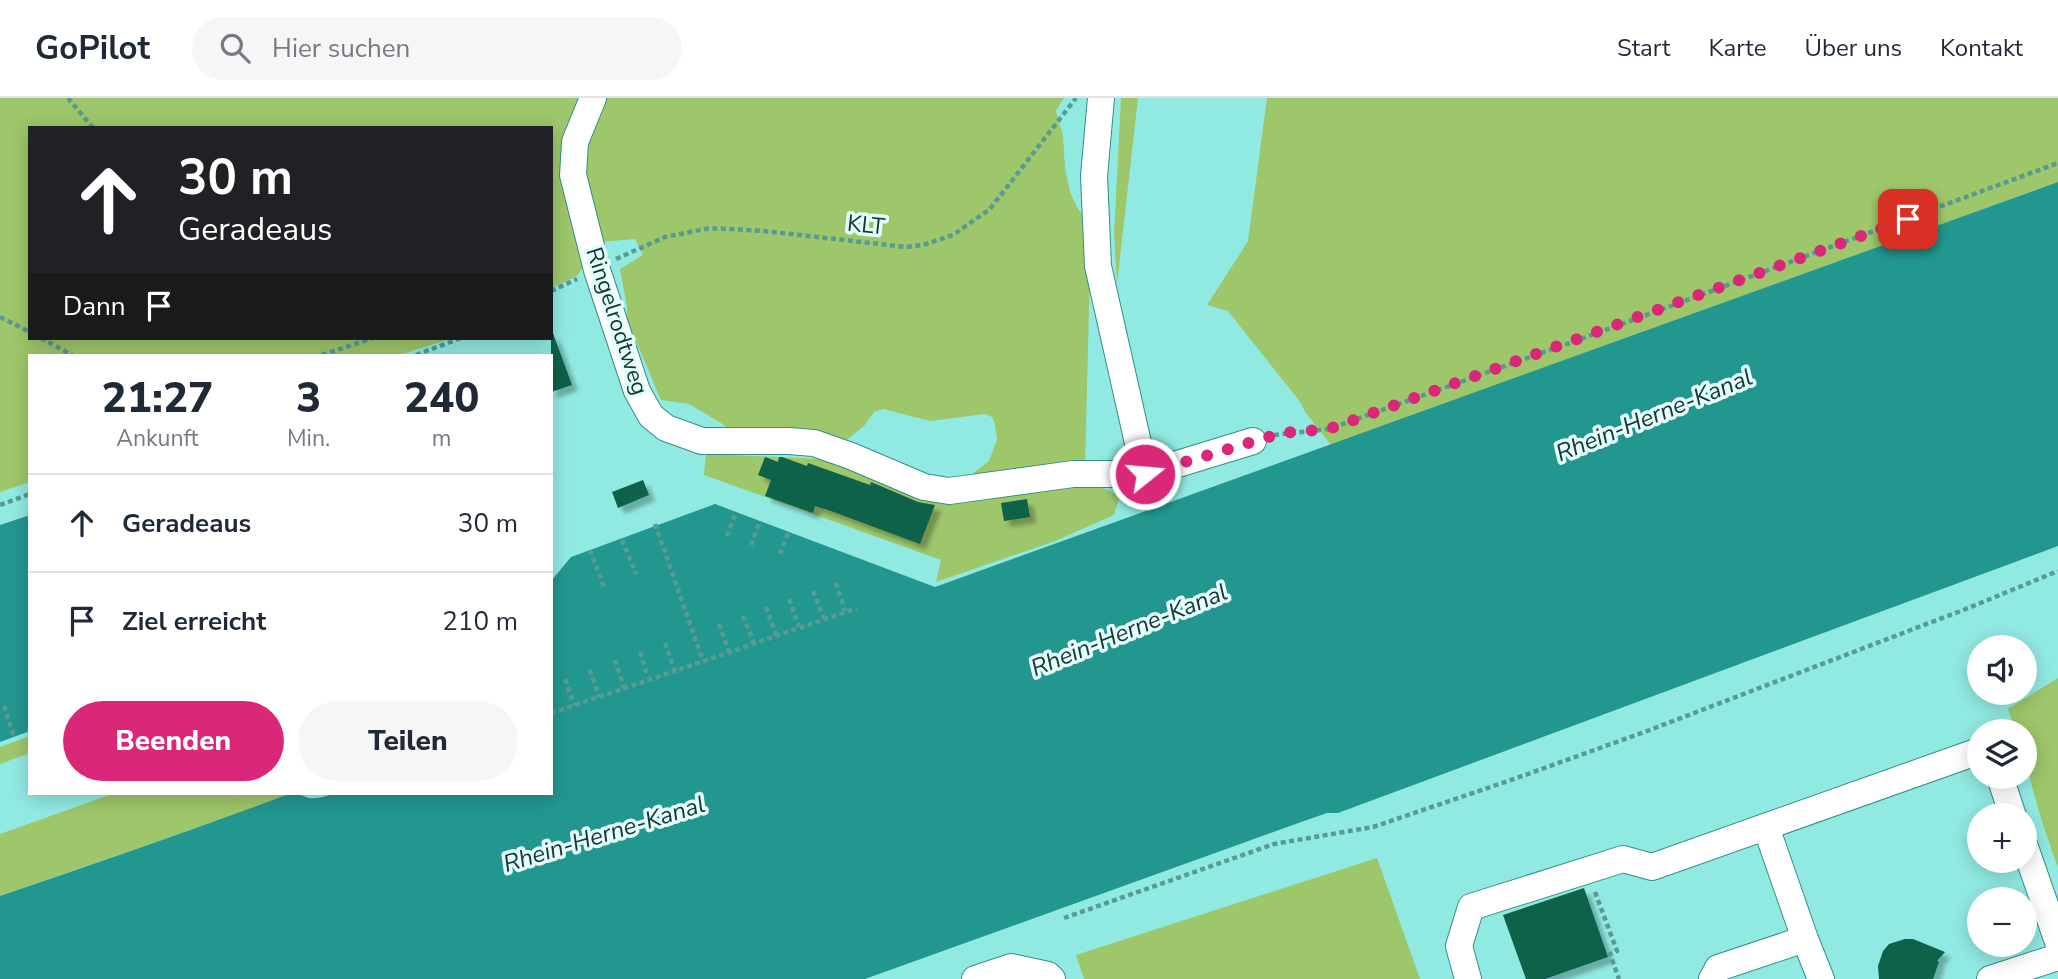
<!DOCTYPE html>
<html lang="de">
<head>
<meta charset="utf-8">
<style>
	body { margin:0; font-family:"Nunito Sans",sans-serif; background:#f6f6f7; color:#1f2937; height:100vh; display:flex; flex-direction:column; font-size:26px; white-space:nowrap }
	* { box-sizing:border-box; margin:0 }
	p { font-size:23px; color:#747a83 }
	.icon { flex:none; width:38px; height:38px; fill:none; stroke:currentColor; stroke-width:2; stroke-linecap:round; stroke-linejoin:round }
	.map { position:relative; flex:1; overflow:hidden }
	.side { position:absolute; left:28px; top:256px; width:525px; height:441px; display:flex; flex-direction:column; background:#fff; border-radius:0px; box-shadow:0 4px 18px #0003 }
	.side>* { flex:none }
	.guide { position:absolute; left:28px; top:28px; width:525px; height:214px; border-radius:0px; box-shadow:0 4px 18px #0003; background:#202124; color:#fff; overflow:hidden }
	.buttons { position:absolute; left:1967px; top:537px; display:grid; gap:14px }
	.buttons a { display:grid; place-items:center; width:70px; height:70px; border-radius:50%; background:#fff; box-shadow:0 4px 18px #0003; font-size:35px }
	.pin { position:absolute; display:grid; place-items:center; width:60px; height:60px; color:#fff; margin:-30px; border-radius:14px; box-shadow:0 4px 10px #0006 }
	.me { position:absolute; width:77px; margin:-38px; rotate:73deg; stroke-linejoin:round; filter:drop-shadow(0 0 5px #0008) }
	.turn { display:flex; align-items:center; gap:24px; height:147px; padding:0 35px; font-size:32px }
	.turn .icon { width:91px; height:91px; stroke-width:2.5 }
	.turn b { display:block; font-size:49px; line-height:60px }
	.then { display:flex; align-items:center; height:66px; padding:0 35px; background:#0003; gap:14px; font-size:26px }
	.eta { display:flex; justify-content:space-evenly; align-items:center; height:119px; text-align:center }
	.eta b { font-size:42px; font-weight:800; line-height:49px }
	.action { display:flex; gap:14px; margin-top:auto; padding:14px 35px }
	.action a { flex:1; height:80px; border-radius:42px; background:#db2777; color:#fff; font-size:28px; font-weight:800; line-height:80px; text-align:center }
	.action a+a { background:#f6f6f7; color:#1f2937 }
	ul { padding:0; list-style:none }
	li { display:flex; align-items:center; gap:21px; height:98px; padding:0 35px; border-top:2px solid #e0e1e3 }
	li div { flex:1 }
	li b { display:block; font-size:26px }
	li em { font-style:normal }
	header { display:flex; align-items:center; gap:42px; box-sizing:border-box; height:98px; padding:0 35px; background:#fff; border-bottom:2px solid #e0e1e3 }
	header strong { font-size:33px }
	nav { display:flex; gap:38px; margin-inline-start:auto; font-size:24px }
	.search { width:490px; height:63px; background:#f6f6f7; display:flex; align-items:center; gap:18px; box-sizing:border-box; padding:0 24px; border-radius:38px; color:#747a83; font-size:26px }
	.map>svg:first-child { display:block }
	.green { fill:#9ec66a }
	.water { fill:#229790 }
	.building { fill:#09624a; filter:url(#shadow) }
	.lines { fill:none; stroke-linecap:round; stroke-linejoin:round }
	.minor-casing { stroke:#328e88; stroke-width:28 }
	.path { stroke:#589a94; stroke-width:4.5; stroke-dasharray:5 3.5; stroke-linecap:butt }
	.minor { stroke:#fff; stroke-width:26 }
	.route { stroke:#db2777; stroke-width:12; stroke-dasharray:0 21.6 }
	.labels { text-anchor:middle; dominant-baseline:central; stroke-width:7; stroke-linejoin:round; paint-order:stroke }
	.street-label { font-size:23px; fill:#113734; stroke:#e5fefb }
	.water-label { font-size:24px; font-style:italic; fill:#163734; stroke:#e5fefb }
</style>
</head>
<body>
<header>
<strong>GoPilot</strong>
<div class="search"><svg class="icon" aria-label="search" viewBox="0 0 24 24"><circle cx="10" cy="10" r="6"/><path d="M15 15l6 6"/></svg>Hier suchen</div>
<nav><a>Start</a><a>Karte</a><a>Über uns</a><a>Kontakt</a></nav>
</header>
<div class="map">
<svg width="2058" height="881" viewBox="0 0 2058 881">
	<defs>
		<filter id="shadow"><feDropShadow dx="6" dy="6" stdDeviation="2" flood-color="#0004"/></filter>
	</defs>
	<rect width="100%" height="100%" fill="#91eae2"/>
	<!-- green -->
	<path class="green" d="M0,0h1064l-8,13 7,25 2,32 5,24 8,17 8,10 4,53 -5,194 -118,12 22,-17 8,-22 -2,-15 -3,-7 -7,-3 -55,7 -47,-12 -9,3 -10,14 -21,17 -108,-9 -14,-11 -32,-19 -28,-4 -34,-80v-13l-7,-38 23,-14 -8,-16 -35,3 -23,34 -26,12v-160h-521v210h423l-54,17h-369v127l-30,10z
		M1121,0h17l-21,186 -3,-49z
		M1267,0h791v84l-727,263 -26,-33 -4,-9 -73,-92 -21,-6 41,-64z
		M706,356l118,5 119,43 97,-14 59,-2 21,10 -6,19 -59,26 -119,41 5,-22 -237,-85z
		M2058,580v190c-15,-44 -33,-90 -33,-136l-9,-1 -8,-22z
		M30,638v17l-30,11v-17z
		M115,695h121l1,3 9,-3h45l-43,17 -248,86v-62z
		M1377,760l43,121h-336l-8,-24z"/>
	<!-- water -->
	<path class="water" d="M2058,84v364l-720,267h-11l-23,8 -439,158h-865v-83c97,-33 194,-66 289,-102 9,-3 12,2 20,4 10,1 18,-2 26,-5h216v-212l20,-24 144,-53 220,83z
		M30,417v216l-30,11v-217z"/>
	<!-- building -->
	<path class="building" d="M553,235l19,52 -21,7v-58z
		M765,359l13,5 1,-5h3l25,9 1,-3 62,22 1,-3 47,20 17,3 -15,39 -89,-33 -16,-5 -2,7 -48,-17 6,-16 -13,-5z
		M643,382l6,15 -31,13 -6,-16z
		M1027,401l3,18 -26,4 -3,-18z
		M1584,790l24,69 -63,22h-19l-23,-64z
		M1905,841h8l32,13 -8,9 2,1 -6,17h-54l-1,-13 5,-15 6,-7z"/>
	<g class="lines">
		<defs>
			<path id="minor" d="M593,0l-18,44 -2,33 24,95 40,121 14,25 15,12 36,13h87l25,2 37,13 73,31 25,4 124,-17h72l108,-33
				M1101,0l-7,78 4,90 47,208
				M2000,679l13,39
				M1766,729l39,112
				M2025,749l33,95
				M975,881l36,-12 37,8 4,4
				M1468,881l-9,-33 12,-39 152,-48 29,8 327,-116
				M1712,881l6,-11 87,-29 16,40
				M1990,881l68,-22"/>
		</defs>
		<!-- minor casing -->
		<use href="#minor" class="minor-casing"/>
		<!-- path -->
		<path class="path" d="M68,0l25,30
			M616,161l49,-22 45,-9 54,3 142,16 17,-2 30,-10 37,-26 86,-111
			M551,193l26,-12
			M0,219l30,15
			M41,240l31,17
			M322,257l51,-17
			M416,257l45,-17
			M1274,337l55,-6 285,-102 444,-164
			M0,407l30,-11
			M655,426l48,137
			M727,438l9,-24
			M622,442l14,34
			M751,447l9,-24
			M590,452l14,37
			M780,456l9,-23
			M836,485l9,28
			M813,493l11,28
			M789,501l10,28
			M766,509l10,28
			M743,518l11,27
			M719,526l10,28
			M665,545l10,28 182,-63
			M640,554l8,25
			M615,562l9,28
			M590,572l9,27
			M565,581l9,26
			M4,608l10,31
			M551,615l124,-42
			M1595,794l22,59 -7,3 9,25
			M1064,820l210,-74 99,-17 141,-48 133,-48 324,-124 87,-36"/>
		<!-- minor -->
		<use href="#minor" class="minor"/>
	</g>
	<g class="lines">
		<!-- route -->
		<path class="route" d="M1145,376l137,-41 47,-4 579,-210"/>
	</g>
	<g class="labels">
		<!-- street labels -->
		<g class="street-label">
			<text transform="translate(866 127) rotate(6)">KLT</text>
			<text transform="translate(617 223) rotate(72)">Ringelrodtweg</text>
		</g>
		<!-- water labels -->
		<g class="water-label">
			<text transform="translate(1654 317) rotate(-22)">Rhein-Herne-Kanal</text>
			<text transform="translate(1129 532) rotate(-22)">Rhein-Herne-Kanal</text>
			<text transform="translate(604 736) rotate(-17)">Rhein-Herne-Kanal</text>
		</g>
	</g>
</svg>
<div class="buttons">
<a><svg class="icon" aria-label="sound" viewBox="0 0 24 24"><path d="M4 9h4l5-4v14l-5-4H4zM17 9q2 3 0 6"/></svg></a>
<a><svg class="icon" aria-label="layers" viewBox="0 0 24 24"><path d="M12 4l9 5-9 5-9-5zM3 14l9 5 9-5"/></svg></a>
<a>+</a>
<a>−</a>
</div>
<div class="pin" style="left:1908px;top:121px;background:#d93025"><svg class="icon" aria-label="arrive" viewBox="0 0 24 24"><path d="M6 21V4h12l-3 4 3 4H6"/></svg></div>
<svg class="me" style="left:1145px;top:376px" viewBox="-20 -20 40 40"><circle r="17" fill="#db2777" stroke="#fff" stroke-width="3"/><path d="M0-11L8 9 0 5-8 9z" fill="#fff"/></svg>
<div class="guide">
<div class="turn"><svg class="icon" aria-label="ahead" viewBox="0 0 24 24"><path d="M12 20V5M6 11l6-6 6 6"/></svg><div><b>30 m</b>Geradeaus</div></div>
<div class="then">Dann<svg class="icon" aria-label="arrive" viewBox="0 0 24 24"><path d="M6 21V4h12l-3 4 3 4H6"/></svg></div>
</div>
<section class="side">
<div class="eta">
<div><b>21:27</b><p>Ankunft</p></div>
<div><b>3</b><p>Min.</p></div>
<div><b>240</b><p>m</p></div>
</div>
<ul>
<li><svg class="icon" aria-label="ahead" viewBox="0 0 24 24"><path d="M12 20V5M6 11l6-6 6 6"/></svg><div><b>Geradeaus</b></div><em>30 m</em></li>
<li><svg class="icon" aria-label="arrive" viewBox="0 0 24 24"><path d="M6 21V4h12l-3 4 3 4H6"/></svg><div><b>Ziel erreicht</b></div><em>210 m</em></li>
</ul>
<div class="action"><a>Beenden</a><a>Teilen</a></div>
</section>
</div>
</body>
</html>
